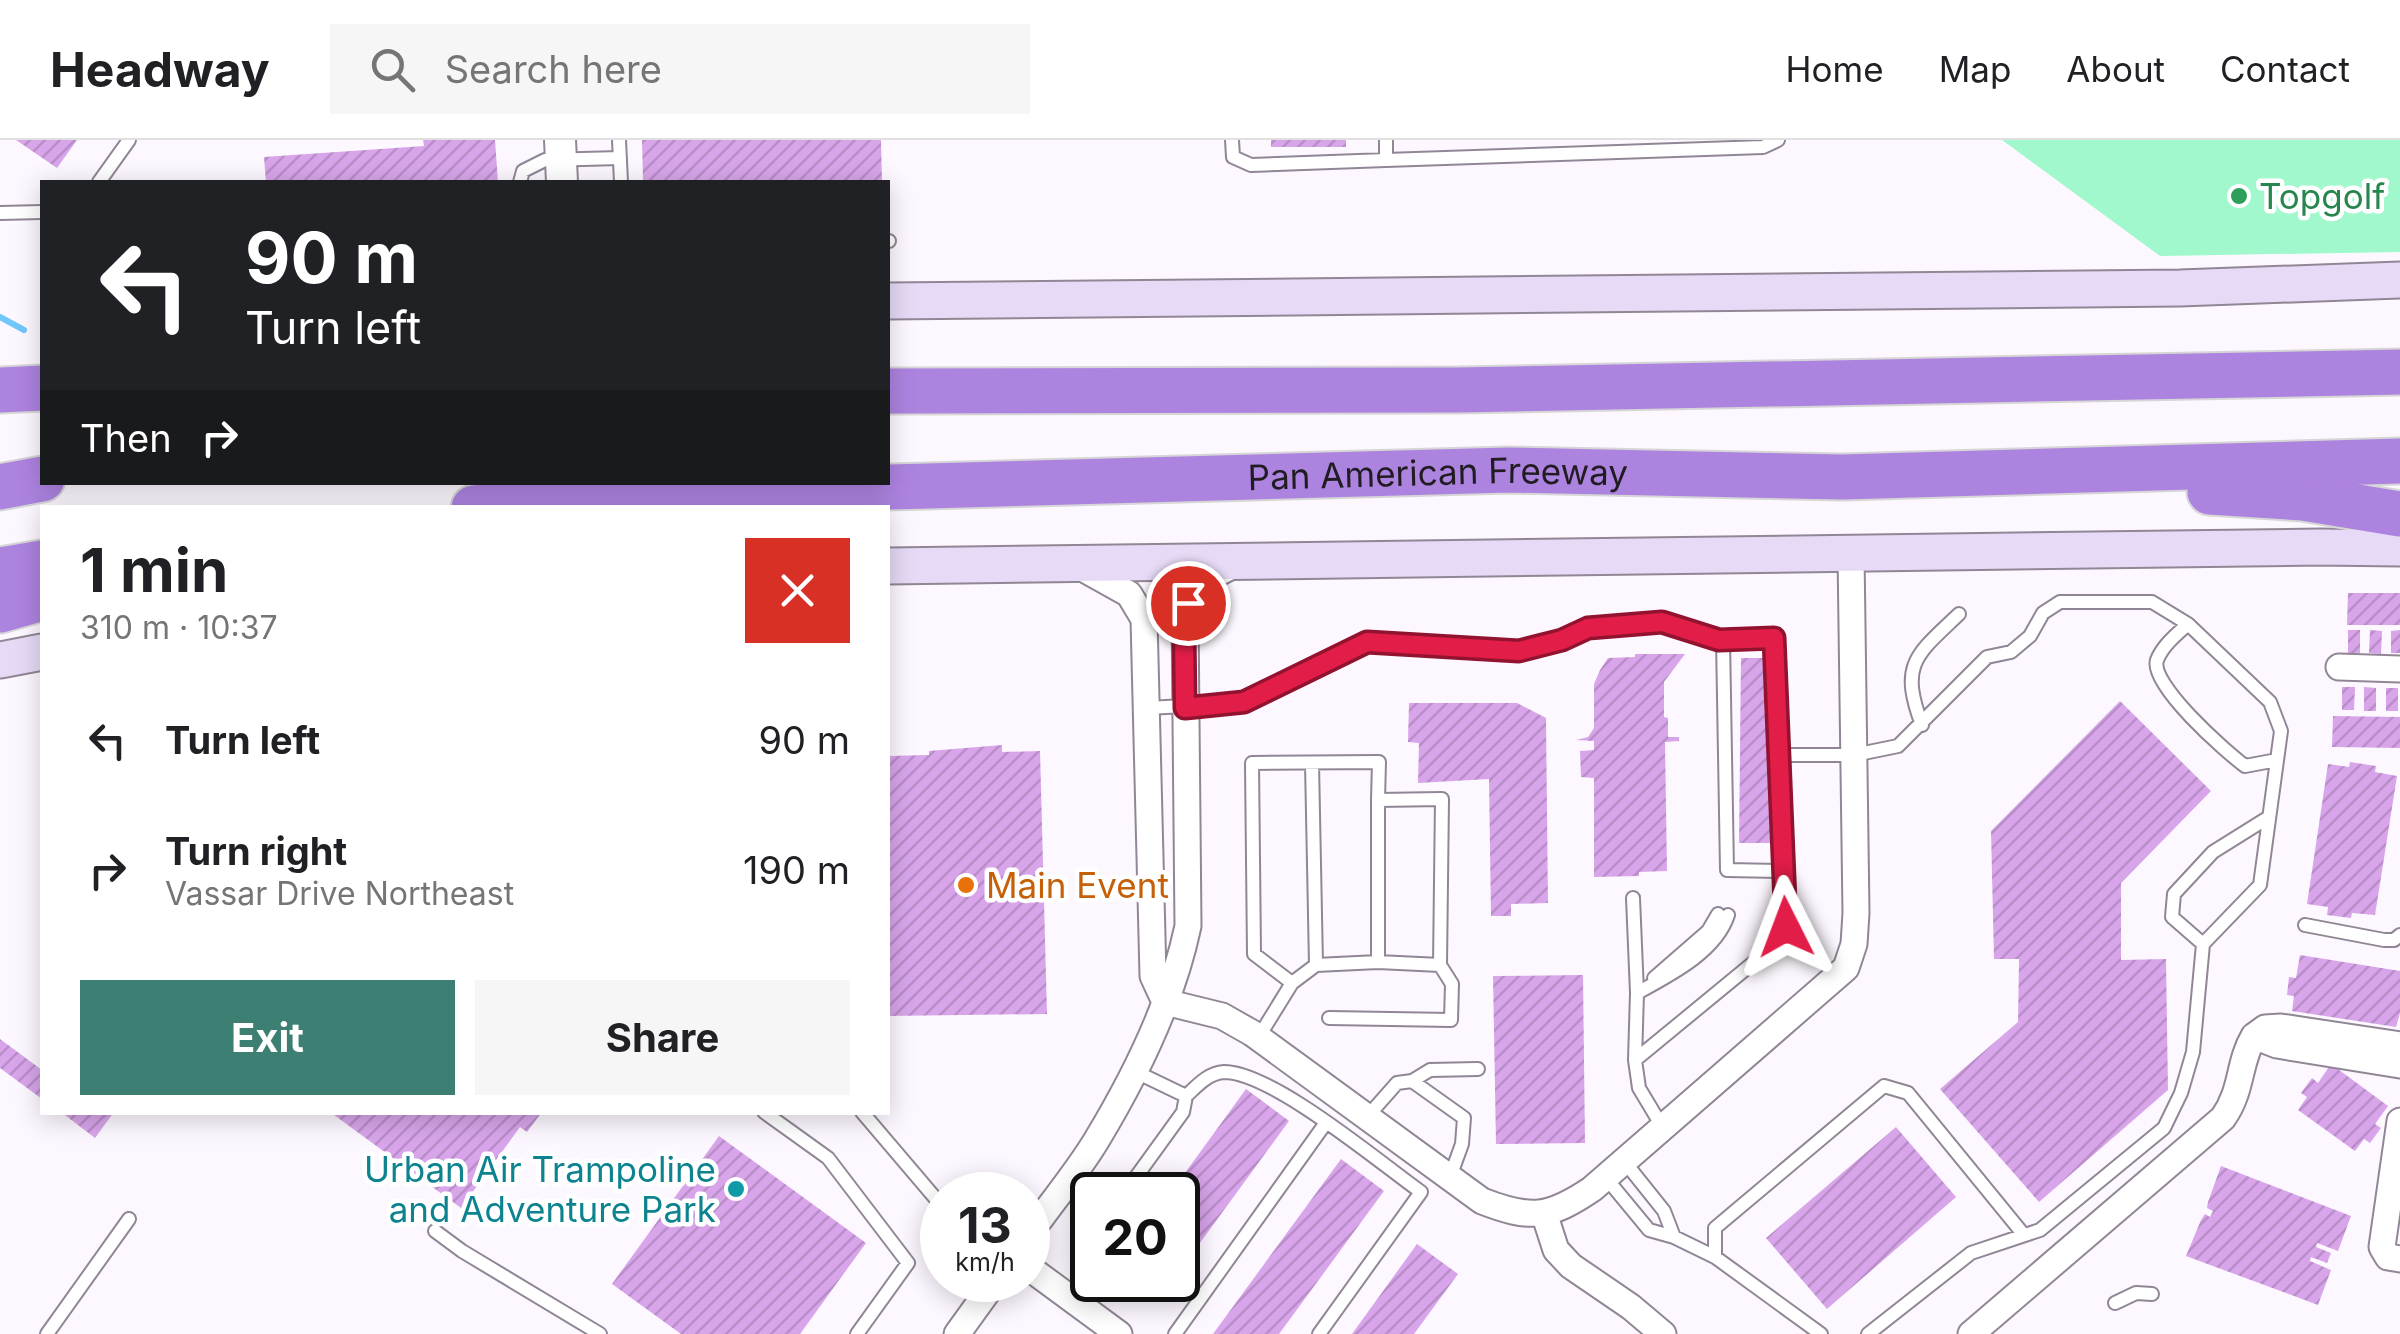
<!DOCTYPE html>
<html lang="en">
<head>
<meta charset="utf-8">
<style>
	body { margin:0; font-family:Inter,sans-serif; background:#f6f6f6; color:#202124; height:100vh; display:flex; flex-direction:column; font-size:38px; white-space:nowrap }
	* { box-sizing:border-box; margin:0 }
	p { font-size:32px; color:#757577 }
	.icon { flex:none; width:55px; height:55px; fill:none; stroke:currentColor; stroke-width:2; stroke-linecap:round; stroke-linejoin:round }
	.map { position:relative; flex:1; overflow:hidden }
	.details { position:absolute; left:40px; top:365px; width:850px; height:610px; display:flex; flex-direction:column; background:#fff; border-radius:0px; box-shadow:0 5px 25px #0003 }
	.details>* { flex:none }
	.top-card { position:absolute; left:40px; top:40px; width:850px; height:305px; border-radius:0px; box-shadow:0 5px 25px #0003; background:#202124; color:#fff; overflow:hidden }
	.speed { position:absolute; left:920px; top:1032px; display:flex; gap:20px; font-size:50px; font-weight:700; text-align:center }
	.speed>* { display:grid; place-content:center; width:130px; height:130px; border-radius:50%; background:#fff; box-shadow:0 5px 25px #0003; line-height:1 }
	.speed small { font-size:25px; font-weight:400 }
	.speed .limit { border:5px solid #111; border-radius:15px; background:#fff; color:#111 }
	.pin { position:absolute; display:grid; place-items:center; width:85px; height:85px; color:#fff; margin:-42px; border:5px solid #fff; border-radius:50%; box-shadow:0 2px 10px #0007 }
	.me { position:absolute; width:110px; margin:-55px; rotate:357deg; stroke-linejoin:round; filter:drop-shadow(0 0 8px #0008) }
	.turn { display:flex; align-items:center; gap:35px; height:210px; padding:0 40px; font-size:45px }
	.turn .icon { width:130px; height:130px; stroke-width:2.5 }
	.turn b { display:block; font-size:70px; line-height:85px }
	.then { display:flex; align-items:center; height:95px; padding:0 40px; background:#0003; gap:20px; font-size:38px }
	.round { display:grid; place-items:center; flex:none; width:105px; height:105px; border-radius:0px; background:#f6f6f6 }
	.head { display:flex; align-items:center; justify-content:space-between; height:170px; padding:0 40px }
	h1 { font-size:60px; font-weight:700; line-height:75px }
	.primary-button { display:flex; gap:20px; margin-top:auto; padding:20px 40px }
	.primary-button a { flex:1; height:115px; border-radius:0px; background:#3d8073; color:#fff; font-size:40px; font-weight:700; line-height:115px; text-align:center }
	.primary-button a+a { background:#f6f6f6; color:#202124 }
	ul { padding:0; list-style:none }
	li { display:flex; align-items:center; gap:30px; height:130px; padding:0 40px }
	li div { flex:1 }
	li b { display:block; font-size:38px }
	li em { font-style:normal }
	header { display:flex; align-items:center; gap:60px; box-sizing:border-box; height:140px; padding:0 50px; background:#fff; border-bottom:2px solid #e0e0e0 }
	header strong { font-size:48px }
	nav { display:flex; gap:55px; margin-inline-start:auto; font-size:35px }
	.search { width:700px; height:90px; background:#f6f6f6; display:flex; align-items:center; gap:25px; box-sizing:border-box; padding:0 35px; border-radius:0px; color:#757577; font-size:38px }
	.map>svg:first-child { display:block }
	.grass { fill:#a1f8cc }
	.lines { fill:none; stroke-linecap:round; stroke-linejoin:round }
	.stream { stroke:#70c7f9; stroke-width:6 }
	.building { fill:url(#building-hatch) }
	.service-casing { stroke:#918695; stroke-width:16 }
	.minor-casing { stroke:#918695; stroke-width:29 }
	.tertiary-casing { stroke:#918695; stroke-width:34 }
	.secondary-casing { stroke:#918695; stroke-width:39 }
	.motorway-casing { stroke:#d7d6d7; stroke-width:49 }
	.service { stroke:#fff; stroke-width:12 }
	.minor { stroke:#fff; stroke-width:25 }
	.tertiary { stroke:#fff; stroke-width:30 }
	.secondary { stroke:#e6daf6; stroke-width:35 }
	.motorway { stroke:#ad83e0; stroke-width:45 }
	.route-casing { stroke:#92132f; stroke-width:25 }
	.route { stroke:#e11d48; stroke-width:18 }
	.leisure-dot { fill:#2e9e5b; stroke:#fff; stroke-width:4 }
	.food-dot { fill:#e8710a; stroke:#fff; stroke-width:4 }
	.culture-dot { fill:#0f9aa8; stroke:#fff; stroke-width:4 }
	.labels { text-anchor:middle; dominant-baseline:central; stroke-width:9; stroke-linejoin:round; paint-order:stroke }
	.leisure-label { font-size:35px; fill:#27864d; stroke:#fff; text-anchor:start }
	.street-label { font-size:35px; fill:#201c21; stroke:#fff }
	.food-label { font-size:35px; fill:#c56008; stroke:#fff; text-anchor:start }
	.culture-label { font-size:35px; fill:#0d838f; stroke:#fff; text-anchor:end }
</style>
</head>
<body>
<header>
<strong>Headway</strong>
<div class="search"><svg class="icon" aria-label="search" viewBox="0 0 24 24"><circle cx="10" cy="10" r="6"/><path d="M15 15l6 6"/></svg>Search here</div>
<nav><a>Home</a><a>Map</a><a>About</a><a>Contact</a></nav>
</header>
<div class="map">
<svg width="2400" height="1194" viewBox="0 0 2400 1194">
	<defs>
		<pattern id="building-hatch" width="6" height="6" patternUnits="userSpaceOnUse" patternTransform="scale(2.5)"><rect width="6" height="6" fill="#d8a5ea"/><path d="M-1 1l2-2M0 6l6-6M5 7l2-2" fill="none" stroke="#b98dc8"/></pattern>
	</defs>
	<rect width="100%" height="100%" fill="#fdf8ff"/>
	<!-- grass -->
	<path class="grass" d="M2002,0h398v112l-240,4z"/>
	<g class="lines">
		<!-- stream -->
		<path class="stream" d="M0,177l24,13"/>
	</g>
	<!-- building -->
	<path class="building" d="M16,0h61l-20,28z
		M423,0h72l3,42h-232l-2,-25 160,-11z
		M642,0h239l1,42h-239z
		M1271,0h75v7h-75z
		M2348,453h52v32h-53z
		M2348,490h12v23h-12z
		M2370,490l12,1 -1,23 -12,-1z
		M2400,490v23h-9v-22z
		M1635,514h50l-21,28v35l4,1v19h11v4l-14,1 2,129 -28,1v4l-45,1v-99l-13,-1 -1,-26 14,-1v-9l-18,-1 12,-3 6,-9v-44l6,-14 8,-12 27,-1z
		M1741,518h32l-2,185h-32z
		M2342,547h13l-1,23h-12z
		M2364,547l12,1v23h-12z
		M2386,548h12v23h-12z
		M2120,561l91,90 -90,92v77l45,-1 2,131 -129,112 -99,-113 78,-67 1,-63h-25l-3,-128z
		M1409,563h108l29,15 2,185 -37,1v12h-20l-2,-137 -71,4 1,-40 -11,-1z
		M2333,576l67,1v31l-68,-1z
		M1002,605v7l38,-1 7,263 -159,2v-260l41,-1v-4z
		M2350,622l26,4 -1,6 22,4 -22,139 -23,-2 -1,5 -24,-3 1,-8 -21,-3 21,-140 21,3z
		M2300,815l100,16v42l-4,14 -104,-16 2,-15 -7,-1 2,-18 7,1z
		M1583,835l2,168 -89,1 -3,-168z
		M0,899l42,31v29l-42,-31z
		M2331,924l57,42 -13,18 6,4 -11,15 -6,-4 -9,12 -57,-41 9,-13 -6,-4 11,-15 6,5z
		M1246,949l43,32 -111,152v-78h-9z
		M61,972h53l-19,26z
		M330,972h212l-15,20 -7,-5 -59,81z
		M1896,987l60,70 -129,112 -61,-71z
		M719,996l147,107 -66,91h-119l-69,-50z
		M1341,1019l43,32 -105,143h-66z
		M2221,1026l130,50 -13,35 -21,-8 -1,4 15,6 -4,10 -16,-6 -1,4 21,9 -13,35 -132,-49 15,-36 4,-6 5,3 3,-6 -6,-3 1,-6z
		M1417,1104l41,30 -44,60h-62z
		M1134,1140h39l-14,18z"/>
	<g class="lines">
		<defs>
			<path id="service" d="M619,0l2,42
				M1232,0l1,17 18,8 135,-5v-20
				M1386,20l377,-13 15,-7
				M99,42l30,-42
				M520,42l3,-11 22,-11 75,-2
				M0,73l42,-1
				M888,101h1
				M2188,484c-11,10 -25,21 -31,36 -8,24 68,91 88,106l32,-6
				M1723,499l4,231 57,1
				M1146,568l99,-5 122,-61 152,9 43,-11 25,-12 30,-5 45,-1 27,5 30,12 54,-1 13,289 -5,13 -146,120
				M1922,585c-23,-61 -6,-70 37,-111
				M1778,615h76l44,-9 89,-89 24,-5 19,-16 13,-23 17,-11h92l36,22 82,78 11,29 -21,154 -57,59 -10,108 -12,41 -17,35 -124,102 -69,23 -103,81
				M1378,660v162l62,3
				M1633,758l4,95 -2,67 4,28 24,40
				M2305,785l79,15h10l6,-5
				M2203,804l-31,-27 2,-23 39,-42 56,-35
				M1316,825l62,-3
				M1654,838l54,-47 10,-17
				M1292,843l24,-18 -4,-202
				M1637,853c33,-18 79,-41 91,-78
				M1258,898l34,-55 -38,-29 -2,-191 127,-1 -1,38 64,-1 -2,166 12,19 -1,36 -122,-2
				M1412,941l18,-11 48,-1
				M1186,956c11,-10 22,-23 38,-24 48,0 155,90 197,120l-102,142
				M764,972l64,46 80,105 -51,71
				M862,972l80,94
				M1367,977l30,-34 15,-2 52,37 -2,26 -12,33
				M1624,1021l40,50 10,26
				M1606,1038l43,52 25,7 41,20
				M1063,1047l29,21
				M1123,1055l60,-83 3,-16 -52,-25
				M435,1091l27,20 138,83
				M2115,1163l21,-10 16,1
				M47,1194l82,-115
				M1175,1194l150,-210
				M1821,1194l-106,-77v-29l169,-142 24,7 116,142"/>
			<path id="minor" d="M1077,425l52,29 15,25 9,357 12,26
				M2339,527l61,2
				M1165,862l57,14 30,17 230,168c49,19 67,17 110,-12l254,-221 8,-24 2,-31 -5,-359
				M2254,896l11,-8 16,-1 119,18
				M2254,896l23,9 123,20
				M2400,981l-18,126 6,10 12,2
				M1544,1073l12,37 15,16 60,41 32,27
				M1028,1096c22,-32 48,-62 68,-95 40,-66 76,-139 92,-215l-3,-311c6,-28 28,-41 52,-51
				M1028,1127l91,67
				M957,1194l39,-54
				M1971,1194l252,-216c20,-28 15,-55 31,-82"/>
			<path id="tertiary" d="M560,0l2,42"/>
			<path id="secondary" d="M888,161l1292,-13 220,-8
				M888,426l1432,-19 80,1
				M0,520l42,-8"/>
			<g id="motorway">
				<path d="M0,250l42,-2"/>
				<path d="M888,251l570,-1 942,-18"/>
				<path d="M0,347l42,-8"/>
				<path d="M2210,352l93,6 97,16"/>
				<path id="s1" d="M474,368l92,-12 942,-26 335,7 557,-16"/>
				<path d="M0,430l42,-7"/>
				<path d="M0,470l42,-12"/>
			</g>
		</defs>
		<!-- service casing -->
		<use href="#service" class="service-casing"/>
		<!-- minor casing -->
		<use href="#minor" class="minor-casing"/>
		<!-- tertiary casing -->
		<use href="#tertiary" class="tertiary-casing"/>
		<!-- secondary casing -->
		<use href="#secondary" class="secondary-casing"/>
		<!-- motorway casing -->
		<use href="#motorway" class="motorway-casing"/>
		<!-- service -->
		<use href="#service" class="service"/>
		<!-- minor -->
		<use href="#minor" class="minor"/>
		<!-- tertiary -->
		<use href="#tertiary" class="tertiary"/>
		<!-- secondary -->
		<use href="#secondary" class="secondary"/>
		<!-- motorway -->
		<use href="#motorway" class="motorway"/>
	</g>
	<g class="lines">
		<defs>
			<path id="route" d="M1188,463l-4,31 1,74 59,-6 123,-60 152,9 43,-11 26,-12 74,-6 57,18 55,-2 12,289"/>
		</defs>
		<!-- route casing -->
		<use href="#route" class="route-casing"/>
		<!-- route -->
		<use href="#route" class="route"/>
	</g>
	<!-- markers -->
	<circle class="leisure-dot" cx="2239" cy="56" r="10"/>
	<circle class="food-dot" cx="966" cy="745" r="10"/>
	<circle class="culture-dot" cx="736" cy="1049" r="10"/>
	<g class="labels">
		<!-- leisure labels -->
		<g class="leisure-label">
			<text x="2259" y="56">Topgolf</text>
		</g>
		<!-- street labels -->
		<g class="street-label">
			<text stroke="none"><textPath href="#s1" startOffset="965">Pan American Freeway</textPath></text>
		</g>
		<!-- food labels -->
		<g class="food-label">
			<text x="986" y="745">Main Event</text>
		</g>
		<!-- culture labels -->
		<g class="culture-label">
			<text x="716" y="1029">Urban Air Trampoline<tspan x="716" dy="40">and Adventure Park</tspan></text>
		</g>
	</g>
</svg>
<div class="speed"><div>13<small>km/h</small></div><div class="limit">20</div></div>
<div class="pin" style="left:1188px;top:463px;background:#d93025"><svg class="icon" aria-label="arrive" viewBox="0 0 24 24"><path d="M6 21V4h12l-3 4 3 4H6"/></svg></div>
<svg class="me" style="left:1786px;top:787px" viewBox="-20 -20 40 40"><path d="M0-17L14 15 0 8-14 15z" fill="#e11d48" stroke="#fff" stroke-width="4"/></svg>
<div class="top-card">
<div class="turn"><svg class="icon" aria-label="left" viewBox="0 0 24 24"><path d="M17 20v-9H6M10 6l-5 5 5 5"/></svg><div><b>90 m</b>Turn left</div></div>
<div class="then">Then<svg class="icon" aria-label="right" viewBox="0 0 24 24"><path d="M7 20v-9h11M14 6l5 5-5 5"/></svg></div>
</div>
<section class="details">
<div class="head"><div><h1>1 min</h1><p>310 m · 10:37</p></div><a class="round" style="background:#d93025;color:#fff"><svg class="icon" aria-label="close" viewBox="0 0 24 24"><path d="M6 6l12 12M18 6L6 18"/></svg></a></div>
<ul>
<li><svg class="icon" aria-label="left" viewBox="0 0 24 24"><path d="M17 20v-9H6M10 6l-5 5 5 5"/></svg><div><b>Turn left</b></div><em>90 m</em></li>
<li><svg class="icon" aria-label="right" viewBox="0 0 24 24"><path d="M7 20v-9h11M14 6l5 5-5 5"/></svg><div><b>Turn right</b><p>Vassar Drive Northeast</p></div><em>190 m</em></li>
</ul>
<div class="primary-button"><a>Exit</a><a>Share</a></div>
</section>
</div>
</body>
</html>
